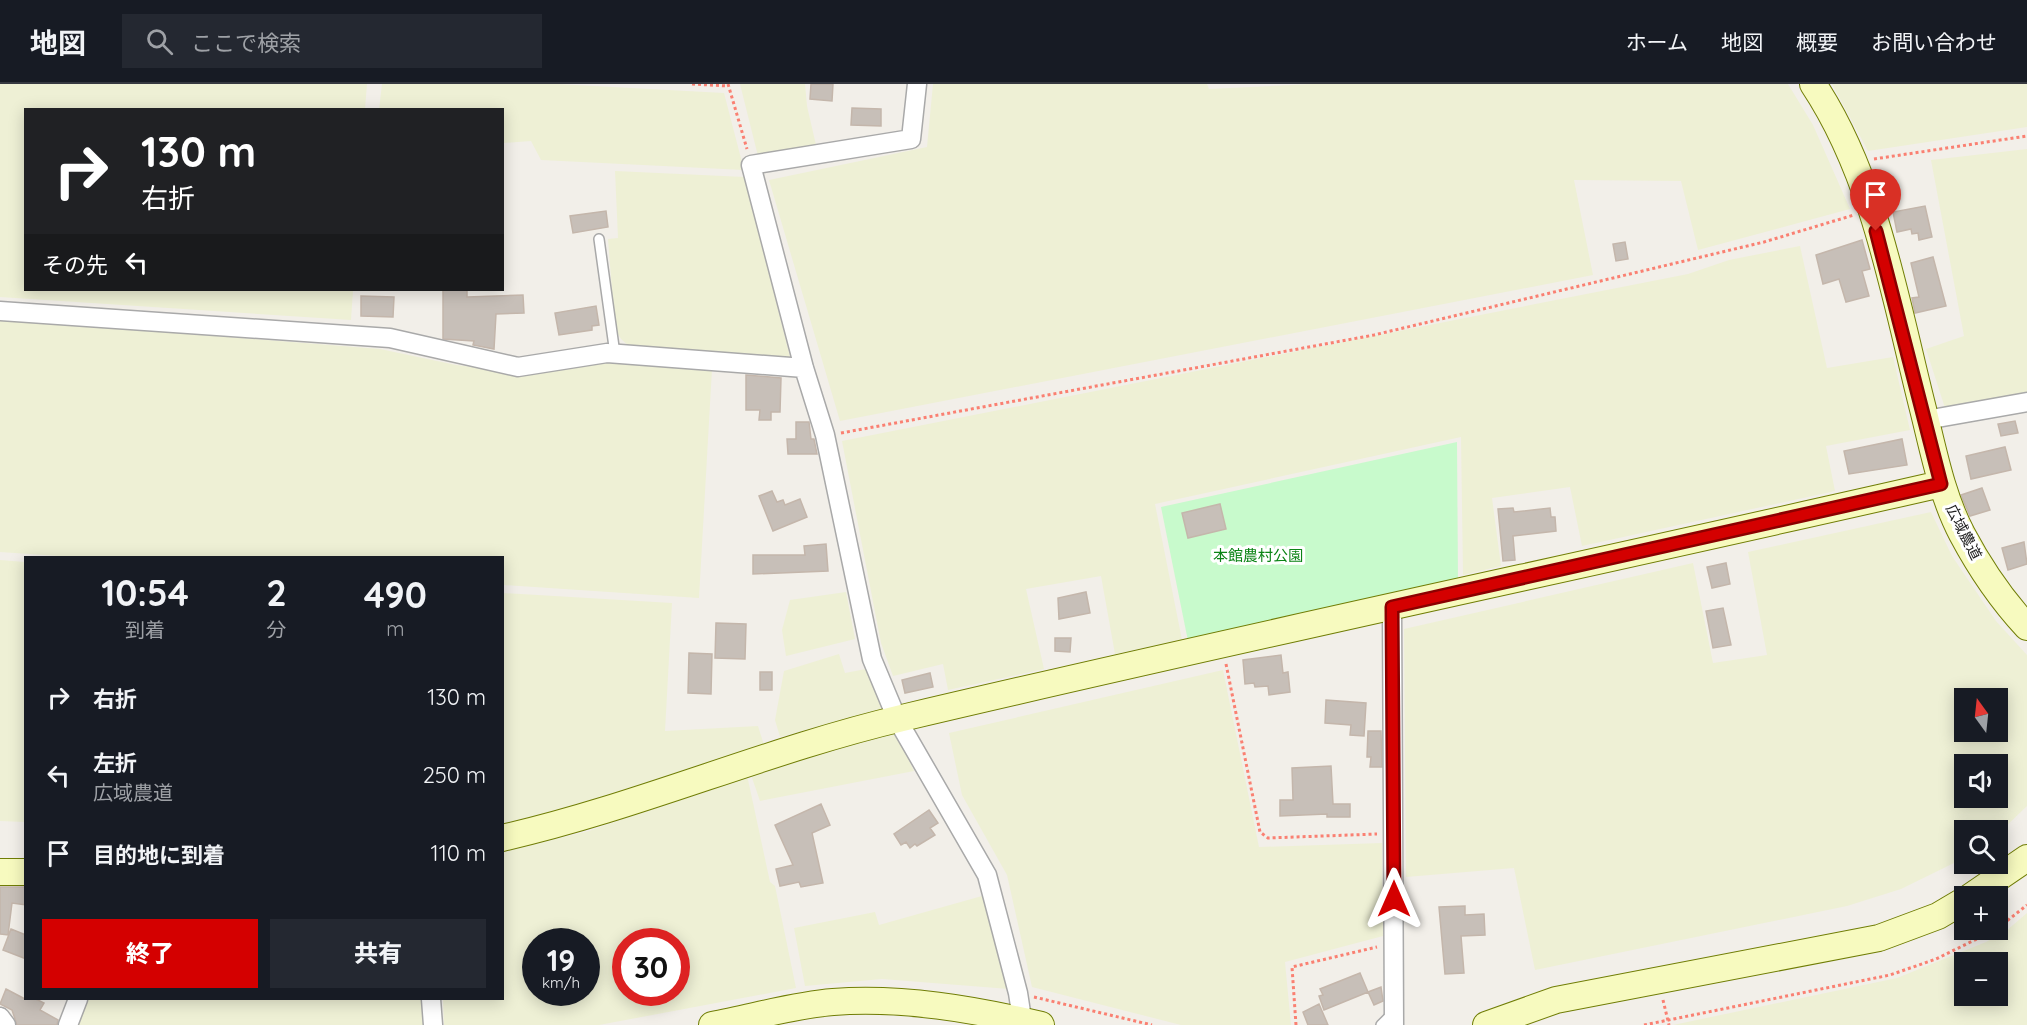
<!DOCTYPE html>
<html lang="ja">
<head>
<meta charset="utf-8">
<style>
	body { margin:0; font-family:Quicksand,"Noto Sans JP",sans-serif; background:#242831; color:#f1f3f6; height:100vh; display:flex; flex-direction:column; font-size:22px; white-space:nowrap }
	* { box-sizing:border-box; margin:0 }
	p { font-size:20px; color:#9ea1a6 }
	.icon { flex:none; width:33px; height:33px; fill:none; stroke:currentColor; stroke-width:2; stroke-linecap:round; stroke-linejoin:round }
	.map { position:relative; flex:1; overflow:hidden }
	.sheet { position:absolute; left:24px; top:472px; width:480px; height:444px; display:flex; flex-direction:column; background:#171b24; border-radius:0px; box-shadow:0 3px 15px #0003 }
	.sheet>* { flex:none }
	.guide { position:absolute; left:24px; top:24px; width:480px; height:183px; border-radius:0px; box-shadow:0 3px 15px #0003; background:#202124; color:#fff; overflow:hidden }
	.needle { width:39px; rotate:345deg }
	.buttons { position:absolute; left:1954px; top:604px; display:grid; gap:12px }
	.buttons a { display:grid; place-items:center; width:54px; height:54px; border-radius:0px; background:#171b24; box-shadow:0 3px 15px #0003; font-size:30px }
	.speed { position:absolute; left:522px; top:844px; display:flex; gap:12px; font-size:30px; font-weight:700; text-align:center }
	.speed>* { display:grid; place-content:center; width:78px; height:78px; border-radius:50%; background:#171b24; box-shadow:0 3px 15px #0003; line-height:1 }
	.speed small { font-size:15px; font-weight:400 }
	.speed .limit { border:9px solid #d22; background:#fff; color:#111 }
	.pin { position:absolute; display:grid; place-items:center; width:51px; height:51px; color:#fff; margin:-62px -26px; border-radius:50% 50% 50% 0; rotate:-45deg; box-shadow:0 0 6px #0007 }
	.pin .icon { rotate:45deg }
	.me { position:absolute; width:66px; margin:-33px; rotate:0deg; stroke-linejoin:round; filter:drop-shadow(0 0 4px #0008) }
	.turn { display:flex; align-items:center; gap:21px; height:126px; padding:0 18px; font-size:27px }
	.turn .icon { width:78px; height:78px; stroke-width:2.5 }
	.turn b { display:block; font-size:42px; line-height:51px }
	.then { display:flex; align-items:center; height:57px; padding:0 18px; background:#0003; gap:12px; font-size:22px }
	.eta { display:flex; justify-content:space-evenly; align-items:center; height:102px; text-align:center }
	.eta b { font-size:36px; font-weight:800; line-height:42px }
	.button { display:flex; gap:12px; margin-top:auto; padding:12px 18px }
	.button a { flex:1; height:69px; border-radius:0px; background:#d40000; color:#fff; font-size:24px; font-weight:800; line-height:69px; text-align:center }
	.button a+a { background:#242831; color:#f1f3f6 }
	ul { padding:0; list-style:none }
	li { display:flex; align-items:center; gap:18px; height:78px; padding:0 18px }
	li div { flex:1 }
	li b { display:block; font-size:22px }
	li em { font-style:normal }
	header { display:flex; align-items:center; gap:36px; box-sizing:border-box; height:84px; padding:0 30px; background:#171b24; border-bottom:2px solid #363941 }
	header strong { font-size:28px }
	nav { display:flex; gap:33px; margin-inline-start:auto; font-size:21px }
	.search { width:420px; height:54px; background:#242831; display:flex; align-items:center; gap:15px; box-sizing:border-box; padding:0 21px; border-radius:0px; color:#9ea1a6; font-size:22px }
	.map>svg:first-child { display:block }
	.farmland { fill:#eef0d5; fill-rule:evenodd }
	.park { fill:#c8facc }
	.building { fill:#c7bfb8; stroke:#c4b6ab; stroke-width:1.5 }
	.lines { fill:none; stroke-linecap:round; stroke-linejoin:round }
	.lane-casing { stroke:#a9a9a9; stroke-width:12 }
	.street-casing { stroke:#a9a9a9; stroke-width:21 }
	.secondary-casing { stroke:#707d05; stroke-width:28 }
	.path { stroke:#fa8072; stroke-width:3; stroke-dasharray:3 3; stroke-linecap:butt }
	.lane { stroke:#fff; stroke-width:9 }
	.street { stroke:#fff; stroke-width:18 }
	.secondary { stroke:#f7fabf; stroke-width:26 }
	.route-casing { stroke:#8a0000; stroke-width:15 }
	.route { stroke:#d40000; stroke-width:10 }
	.labels { text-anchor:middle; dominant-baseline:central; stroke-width:6; stroke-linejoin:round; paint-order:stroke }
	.street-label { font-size:15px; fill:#222; stroke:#fff }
	.park-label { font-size:15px; fill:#0c8416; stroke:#fff }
</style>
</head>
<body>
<header>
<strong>地図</strong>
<div class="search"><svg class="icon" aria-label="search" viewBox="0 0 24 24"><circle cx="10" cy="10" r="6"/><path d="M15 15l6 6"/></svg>ここで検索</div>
<nav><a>ホーム</a><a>地図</a><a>概要</a><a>お問い合わせ</a></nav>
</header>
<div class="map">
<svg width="2027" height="941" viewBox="0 0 2027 941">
	<rect width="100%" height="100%" fill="#f2efe9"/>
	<!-- farmland -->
	<path class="farmland" d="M0,0h367l-2,25 -339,1v180h327l-2,30 -351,-23z
		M382,0h175l167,9 20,77 -203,-10 -10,-19 -28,2 -1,-33h-123z
		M740,0h65l2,22 9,39 -58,11z
		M933,0h274l2,5 104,-5h475l25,41 37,84 -152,41 -17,-69 -107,-1 19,95 -753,146 -71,-241 158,-33z
		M1832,0h195v43l-159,24z
		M2027,65v244l-82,15 -19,-59 38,-13 -33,-176z
		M615,87l130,6 45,180 -160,-10 -9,-8 -6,-10 -7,-90 10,-1z
		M1800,162l27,122 66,-11 17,73 -84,16 9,45 -253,55 -12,-59 -78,11 9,68 -38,9 -2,-138 -306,67 27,136 -67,14 -14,-78 -75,13 18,80 -96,21 -5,-26 -50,12 -12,-33 -39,-202 846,-167 41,-14z
		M0,235l380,30 76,16 66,8 94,-12 96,8 -13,229 -196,-13 -1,-27h-414l-88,-6z
		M1931,428l21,44 44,65 31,34v151l-29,28v-3h-33v25l-11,7 -53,26 -54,17 -312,64 -21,-102 -108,9 -2,-248 289,-66 20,100 54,-8 -19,-103zM1965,615h33v33h-33zM1965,681h33v33h-33z
		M0,476l25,2v260l-25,-1z
		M846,508l9,47 -69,17 -4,-26 8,-30z
		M502,509l170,10 -7,128 93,-5 6,19 -179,61 -82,19z
		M839,570l6,19 21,-4 17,40 -103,28 -5,-17 9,-49z
		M1223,586l36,177 123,-4 1,93 -98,26 6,63h-110l-149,-38 -25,-112 -45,-80 -13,-62z
		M889,648l7,1 18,38 -154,30 -10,-29z
		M747,691l23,107 5,4 21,102 -197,37h-155l-1,-26h59l1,-147 86,-21zM536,858h50v51h-50zM626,858h50v51h-50z
		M982,812l27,93 -127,-10 -77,7 -11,-58 81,-16 4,13z
		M2027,829v112h-354l224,-47 89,-36 20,-11zM1965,879h33v33h-33z
		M83,915h340l2,26h-348z"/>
	<!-- park -->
	<path class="park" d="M1457,358l1,138 -270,61 -27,-134z"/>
	<!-- building -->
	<path class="building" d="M811,0h22l-1,17 -22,-2z
		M852,24l29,1v17l-30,-1z
		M1925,122l7,31 -13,3 -1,-7 -6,1 -1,-5 -14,3 -4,-20z
		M606,127l2,16 -35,6 -3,-17z
		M1862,156l8,29 -8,2 7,25 -23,6 -7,-23 -16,5 -7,-29z
		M1625,158l3,17 -12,2 -3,-17z
		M1933,173l13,49 -31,7 -3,-15 7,-1 -8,-34z
		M443,206h24v7l56,-2 1,18 -28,1 -2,35 -21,-4 1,-4 -31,-2z
		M361,212l33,1 -1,20 -32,-1z
		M596,222l3,19 -7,1v4l-33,5 -4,-22z
		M746,291l35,3 -1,34h-9v8h-12l1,-10h-14z
		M2015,337l3,12 -17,3 -3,-12z
		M796,338h13l2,17h3l3,15h-29l-1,-15h9z
		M1902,355l5,26 -58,9 -5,-23z
		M2005,363l6,23 -40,9 -5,-23z
		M1982,404l8,22 -20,6 -9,-21z
		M772,407l5,11 6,-2 2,5 15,-6 7,18 -34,14 -14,-35z
		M1220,420l6,25 -38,9 -6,-25z
		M1513,424l1,4 36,-4 1,9h4l1,14 -43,5 2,24 -12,1 -5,-52z
		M2024,458l3,22 -19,6 -6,-22z
		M826,460l2,27 -75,3v-19h52l-1,-9z
		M1726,479l4,21 -18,4 -5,-21z
		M1086,508l4,21 -31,6 -1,-21z
		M1723,524l8,37 -18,3 -7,-37z
		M716,539l30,1 -1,35 -30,-1z
		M1055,554h16l-1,14 -15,-1z
		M689,569l23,1 -1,40 -23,-1z
		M1281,571l2,18 5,-1 2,20 -21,3 -1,-9 -13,1 -1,-4 -9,1 -2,-24z
		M760,588h12v18h-12z
		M930,589l3,14 -28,6 -3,-13z
		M1326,616l40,3 -2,33 -14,-1 1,-10 -26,-2z
		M1368,647h13l1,36h-12l1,-10h-4z
		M1331,682l2,38h17v13h-23v-3l-47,2v-16h13l-1,-32z
		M821,720l9,21 -18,8 11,50 -22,4 -2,-5 -19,4 -4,-17 17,-4 -18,-40z
		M929,726l9,13 -8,5 5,7 -18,11 -2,-2 -5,4 -4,-6 -5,3 -7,-11z
		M0,803h26v18l-14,-2 -4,32 -8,-1z
		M1465,822v9l19,-1 1,21 -24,1 3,37 -19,1 -6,-67z
		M11,845l15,6v24l-23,-9z
		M1360,889l8,19 -44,18 -5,-14 4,-1 -3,-6z
		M1381,903l2,14 -9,4 -6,-13z
		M6,905l19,10h11l8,4 -4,7 18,10 -1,5h-40l-5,-15 -12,-6z
		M1319,920l9,21h-20l-5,-13z"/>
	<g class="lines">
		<defs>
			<path id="lane" d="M599,155l16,115
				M1381,941l11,-11"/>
			<path id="street" d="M917,0l-6,55 -160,26 53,203 21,67 47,224 25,60 90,156 31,118 5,32
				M0,227l390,27 128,29 89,-14 197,15
				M1926,336l101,-18
				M1392,523l2,418
				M431,915l2,26
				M0,933l6,8
				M68,941l10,-26"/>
			<path id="secondary" d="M1813,0c62,93 82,214 109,321 11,43 19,89 40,129 18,34 39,65 65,93
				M502,754c136,-31 265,-88 400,-120 346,-82 693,-155 1039,-234
				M0,788h26
				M1970,813l57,-39
				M712,941c39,-7 81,-20 121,-23 70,-5 140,7 208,23
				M1486,941l70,-25 323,-62 59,-22 27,-16"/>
		</defs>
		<!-- lane casing -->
		<use href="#lane" class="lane-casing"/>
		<!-- street casing -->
		<use href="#street" class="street-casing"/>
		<!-- secondary casing -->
		<use href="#secondary" class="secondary-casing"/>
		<!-- path -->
		<path class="path" d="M692,0l36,2
			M728,0l19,65
			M1874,75l153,-23
			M841,349l533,-98 390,-93 90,-27
			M1226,580l34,168 8,6 109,-4
			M1998,844l29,-23
			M1034,913l118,28
			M1663,916l6,25
			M1296,941l-4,-58 85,-20
			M1644,941l246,-50 46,-16 59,-29"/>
		<!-- lane -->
		<use href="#lane" class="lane"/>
		<!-- street -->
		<use href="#street" class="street"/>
		<!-- secondary -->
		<use href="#secondary" class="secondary"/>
	</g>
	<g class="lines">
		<defs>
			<path id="route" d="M1394,815l-2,-292 549,-123 -65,-253"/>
		</defs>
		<!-- route casing -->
		<use href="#route" class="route-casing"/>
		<!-- route -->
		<use href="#route" class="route"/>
	</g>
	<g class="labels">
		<!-- street labels -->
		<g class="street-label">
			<text transform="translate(1964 448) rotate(63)">広域農道</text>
		</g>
		<!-- park labels -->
		<g class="park-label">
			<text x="1258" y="471">本館農村公園</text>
		</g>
	</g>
</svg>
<div class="buttons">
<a><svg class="needle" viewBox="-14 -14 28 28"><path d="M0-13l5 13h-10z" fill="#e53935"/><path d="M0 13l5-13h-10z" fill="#9ea1a6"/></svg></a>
<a><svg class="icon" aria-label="sound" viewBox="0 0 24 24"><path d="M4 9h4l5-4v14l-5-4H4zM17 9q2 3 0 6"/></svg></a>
<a><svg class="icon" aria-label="search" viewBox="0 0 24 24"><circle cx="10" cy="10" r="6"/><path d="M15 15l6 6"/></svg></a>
<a>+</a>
<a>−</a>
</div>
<div class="speed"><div>19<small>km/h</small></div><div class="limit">30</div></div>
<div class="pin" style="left:1876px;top:147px;background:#d93025"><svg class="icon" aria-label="arrive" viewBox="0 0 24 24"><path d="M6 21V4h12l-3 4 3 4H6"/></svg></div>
<svg class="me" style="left:1394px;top:815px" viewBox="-20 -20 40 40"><path d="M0-17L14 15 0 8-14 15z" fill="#d40000" stroke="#fff" stroke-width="4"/></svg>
<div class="guide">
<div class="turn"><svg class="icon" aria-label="right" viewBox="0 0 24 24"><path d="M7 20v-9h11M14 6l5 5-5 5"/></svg><div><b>130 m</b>右折</div></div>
<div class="then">その先<svg class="icon" aria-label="left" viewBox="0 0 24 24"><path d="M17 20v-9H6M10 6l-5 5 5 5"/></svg></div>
</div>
<section class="sheet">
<div class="eta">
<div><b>10:54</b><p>到着</p></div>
<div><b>2</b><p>分</p></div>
<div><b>490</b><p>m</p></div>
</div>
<ul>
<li><svg class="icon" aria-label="right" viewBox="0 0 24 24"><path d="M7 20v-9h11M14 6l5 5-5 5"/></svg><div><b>右折</b></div><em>130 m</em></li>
<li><svg class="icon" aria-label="left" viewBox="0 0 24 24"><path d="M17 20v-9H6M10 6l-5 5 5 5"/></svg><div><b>左折</b><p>広域農道</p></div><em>250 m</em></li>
<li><svg class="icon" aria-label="arrive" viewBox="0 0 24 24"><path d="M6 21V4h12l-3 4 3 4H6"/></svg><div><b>目的地に到着</b></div><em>110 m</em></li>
</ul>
<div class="button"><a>終了</a><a>共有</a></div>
</section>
</div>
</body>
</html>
